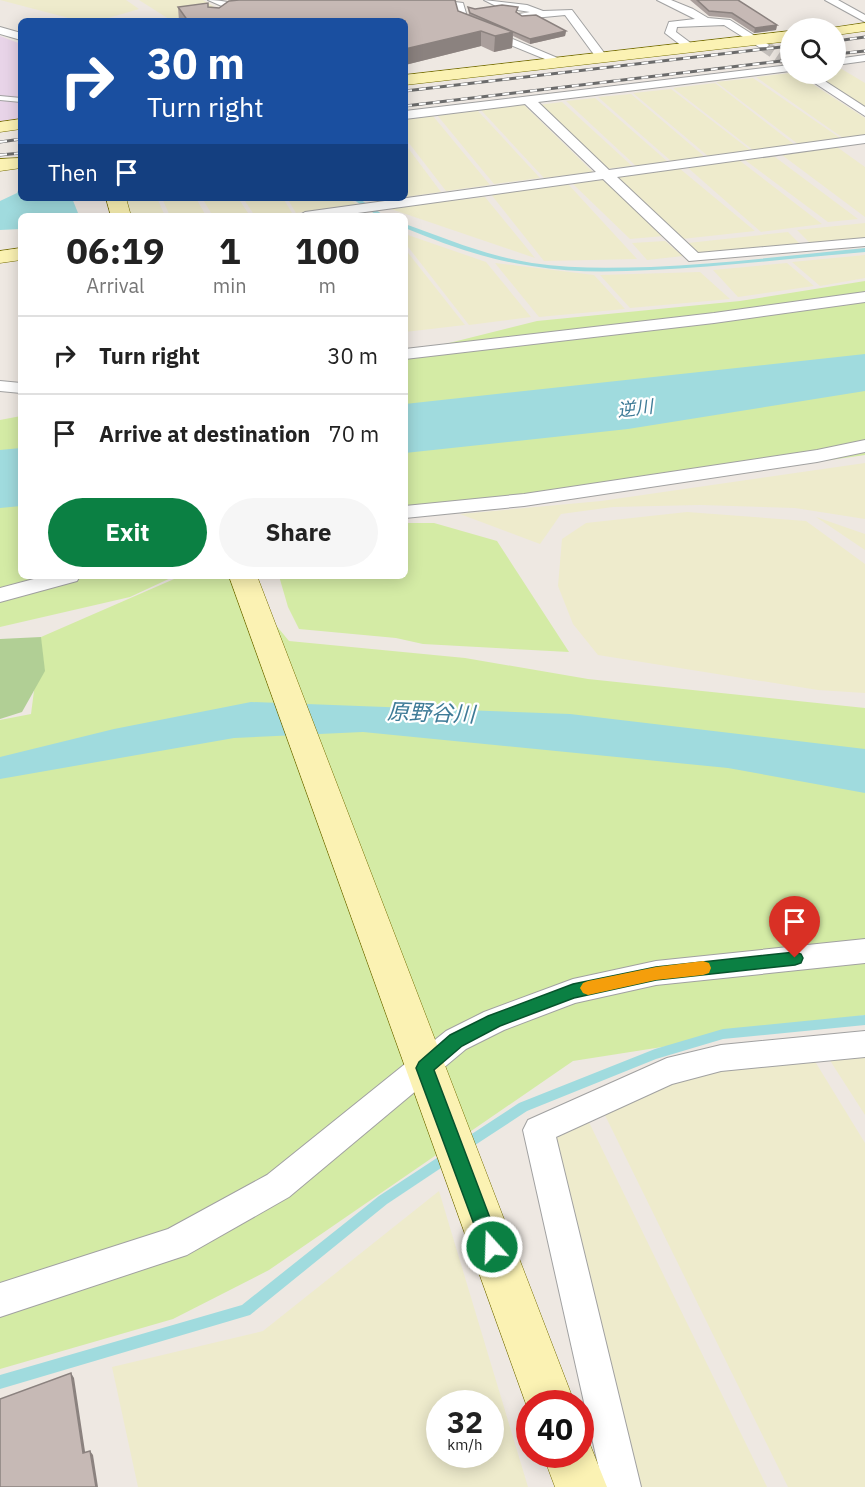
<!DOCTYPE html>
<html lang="en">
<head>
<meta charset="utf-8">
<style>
	body { margin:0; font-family:"IBM Plex Sans","Noto Sans JP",sans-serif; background:#f6f6f6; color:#222; height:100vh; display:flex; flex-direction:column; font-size:22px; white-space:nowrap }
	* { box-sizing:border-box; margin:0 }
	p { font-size:20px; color:#767676 }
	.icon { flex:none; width:33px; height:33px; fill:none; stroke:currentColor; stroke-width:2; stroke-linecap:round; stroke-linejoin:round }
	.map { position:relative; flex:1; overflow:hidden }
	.side { position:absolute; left:18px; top:213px; width:390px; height:366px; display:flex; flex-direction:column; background:#fff; border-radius:9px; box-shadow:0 3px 15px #0003 }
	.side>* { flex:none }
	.hud { position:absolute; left:18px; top:18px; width:390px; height:183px; border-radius:9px; box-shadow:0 3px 15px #0003; background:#1a4fa0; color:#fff; overflow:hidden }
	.tools { position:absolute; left:780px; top:18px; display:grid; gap:12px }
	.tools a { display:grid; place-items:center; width:66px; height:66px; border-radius:50%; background:#fff; box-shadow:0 3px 15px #0003; font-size:30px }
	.speed { position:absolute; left:426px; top:1390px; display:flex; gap:12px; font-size:30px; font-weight:700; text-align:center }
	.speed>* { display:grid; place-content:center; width:78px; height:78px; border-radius:50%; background:#fff; box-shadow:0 3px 15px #0003; line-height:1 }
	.speed small { font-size:15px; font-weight:400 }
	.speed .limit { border:9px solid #d22; background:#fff; color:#111 }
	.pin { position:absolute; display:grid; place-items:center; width:51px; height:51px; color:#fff; margin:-62px -26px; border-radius:50% 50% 50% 0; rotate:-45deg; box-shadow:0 0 6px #0007 }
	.pin .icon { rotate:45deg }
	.me { position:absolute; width:66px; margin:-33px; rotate:340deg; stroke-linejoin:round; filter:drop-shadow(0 0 4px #0008) }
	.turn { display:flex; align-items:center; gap:21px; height:126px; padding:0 30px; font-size:27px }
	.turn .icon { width:78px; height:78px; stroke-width:2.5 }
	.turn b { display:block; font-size:42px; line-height:51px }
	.then { display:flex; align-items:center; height:57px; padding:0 30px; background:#0003; gap:12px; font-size:22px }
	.eta { display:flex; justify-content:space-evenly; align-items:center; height:102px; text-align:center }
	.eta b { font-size:36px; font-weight:700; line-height:42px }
	.action { display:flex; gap:12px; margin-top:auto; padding:12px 30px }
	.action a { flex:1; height:69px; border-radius:36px; background:#0b8043; color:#fff; font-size:24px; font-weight:700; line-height:69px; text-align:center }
	.action a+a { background:#f6f6f6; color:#222 }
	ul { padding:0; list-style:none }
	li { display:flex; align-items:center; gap:18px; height:78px; padding:0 30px; border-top:2px solid #e0e0e0 }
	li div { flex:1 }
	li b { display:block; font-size:22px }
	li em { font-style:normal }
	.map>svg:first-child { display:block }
	.industrial { fill:#e8d4e8 }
	.farmland { fill:#eeebcc; fill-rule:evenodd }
	.grass { fill:#d4eba5 }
	.forest { fill:#b1cf95 }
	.water { fill:#a0dbde }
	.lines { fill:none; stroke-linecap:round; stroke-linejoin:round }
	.stream { fill:#a0dbde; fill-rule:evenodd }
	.street-tunnel { stroke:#c4bfbb; stroke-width:12; stroke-dasharray:12 6; stroke-linecap:butt }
	.lane-casing { stroke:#a1a1a1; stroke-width:2 }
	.street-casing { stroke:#a1a1a1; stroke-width:2 }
	.secondary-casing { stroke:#766e01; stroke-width:1 }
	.lane { fill:#fff; fill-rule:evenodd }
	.street { fill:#fff; fill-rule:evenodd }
	.secondary { fill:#fbf2b3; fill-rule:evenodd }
	.rail-casing { stroke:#6b6b6b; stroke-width:3 }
	.rail { stroke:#fff; stroke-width:2; stroke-dasharray:7; stroke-linecap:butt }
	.wall { fill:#aa9f9c }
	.shaded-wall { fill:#8b827f }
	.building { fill:#c6b9b5; stroke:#8b827f; stroke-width:1.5 }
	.route { fill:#0b8043; stroke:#07532c; stroke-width:1.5 }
	.slow { fill:#f59e0b }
	.labels { text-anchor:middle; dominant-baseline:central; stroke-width:4.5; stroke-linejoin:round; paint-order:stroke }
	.far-water-label { font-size:18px; font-style:italic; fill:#3e7b97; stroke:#fff }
	.water-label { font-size:22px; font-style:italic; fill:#3e7b97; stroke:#fff }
</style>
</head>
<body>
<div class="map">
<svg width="865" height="1487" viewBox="0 0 865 1487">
	<rect width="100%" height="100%" fill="#eee8e2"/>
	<!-- industrial -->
	<path class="industrial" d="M0,36l21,8v76l-21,3z"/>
	<!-- farmland -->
	<path class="farmland" d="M0,0h126l13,9 -41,12h-18z
		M139,0h64l13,8 -3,6 -44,5z
		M836,68h4l25,15v27l-54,-36h25z
		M790,73l7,1 68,44v17l-22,3 -87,-61z
		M753,78l87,60 -42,6 -82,-62z
		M715,83l80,62 -42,5 -80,-62z
		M671,89l79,61 -42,6 -75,-63z
		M631,94l74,63 -34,4 -73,-64z
		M595,98l73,64 -32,4 -70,-65z
		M562,102l70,64 -27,3 -67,-64z
		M524,105l69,67 -49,6 -63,-68z
		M478,111l62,67 -46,6 -57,-69z
		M433,116l57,69 -44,6 -41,-53v-18z
		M405,144l36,48 -36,5z
		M837,147l28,20v50l-83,-62z
		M775,157l83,62 -30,3 -83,-62z
		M739,160l83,64 -61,8 -74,-65z
		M679,168l76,63 -73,8 -69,-63z
		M603,180l61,56 -34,3 -58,-56z
		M568,184l69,75 -93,2 -54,-68z
		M485,197l50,61 -147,-50z
		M124,198h33l8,18h-35z
		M162,198h34l10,18h-36z
		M202,198h36l12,18h-37z
		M243,198h40l9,15 -37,3z
		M287,198h60l10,6 -61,9z
		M865,223v16l-54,5 -14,-14z
		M788,232l12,12 -102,11 -10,-12z
		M405,234l81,28 45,55 -62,8 -64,-82z
		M665,241l18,15 -36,4 -15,-17z
		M405,249l60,76 -60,7z
		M865,255v23l-45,8 -28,-24z
		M495,263l99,12 31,34 -86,8z
		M787,263l27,23 -76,11 -25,-27z
		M700,272l30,27 -100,9 -30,-33z
		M865,463v56l-70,-11 -95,-3 -87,2 -52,7 -21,30 -80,-30 141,-13z
		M687,512l119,9 59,43v129l-47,-3 -220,-35 -25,-31 -15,-38 4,-47 24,-16z
		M816,517l49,17v16z
		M865,1044v71l-43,-67z
		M808,1050l57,93v344h-77l-189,-384 122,-45z
		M583,1110l184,377h-138l-90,-357z
		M439,1191l89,296h-390l-26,-120 151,-36zM440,1404h50v51h-50z"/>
	<!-- grass -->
	<path class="grass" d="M865,281v174l-237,34 -223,23v-158l132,-33 203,-20z
		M21,416v160h154l-45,21 -130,30v-207z
		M405,523h29l63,18 72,111 -146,-8 -27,-6 -97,-9 -11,-22 -9,-31h126z
		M181,576h54l54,65 176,17 123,21 277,29v307l-292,46 -304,209 -96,49 -173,50v-649l31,-6 10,-77z"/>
	<!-- forest -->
	<path class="forest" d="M41,637l4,34 -23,41 -22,7v-80z"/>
	<!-- water -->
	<path class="water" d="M21,183v15h51l6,15 -2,3h-55v13l-21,1v-29l17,-8z
		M865,354v37l-237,38 -223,24v-49z
		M21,448v58l-21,2v-58z
		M251,702l319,12 295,35v44l-137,-25 -365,-36 -129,6 -234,41v-22l114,-28z"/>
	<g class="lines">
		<!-- stream -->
		<path class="stream" d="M351,198h7l27,18h-7z
			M405,224c42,15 82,32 127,39 39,6 79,5 119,4 71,-3 143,-12 214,-19v4c-71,6 -143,15 -214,18 -40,2 -80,3 -119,-4 -44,-6 -86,-21 -127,-38z
			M865,1015v10l-142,14 -67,20 -129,52 -58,38 -4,2 -4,-2 -2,-4 2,-4 58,-38 136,-54 68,-20z
			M449,1150l4,2 2,4 -2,4 -66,44 -137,111 -250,74v-14l242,-70 137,-109z"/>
		<!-- street-tunnel -->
		<path class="street-tunnel" d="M763,45l27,18"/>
		<defs>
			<path id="lane" d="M0,96l21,2v4l-21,-2z"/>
			<path id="street" d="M208,0c20,0 47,7 61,21h-13z
				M439,0l24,3 5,17 99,42 -2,2h-8l-98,-40 -5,-17z
				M484,0l43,5 16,6 29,-1 36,48 -2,2h-8l-33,-45 -42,4 -5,-3 1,-2 11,-2 -32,-5z
				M657,0h14l22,9 15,9 22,2 39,25 -2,2h-8l-35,-22 -47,2 -1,5 20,15 -2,2h-8l-21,-16 4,-11 26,-3z
				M825,0h13l27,15v7z
				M0,27l21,6v7l-21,-6z
				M865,55v6l-29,4v-6z
				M790,65v6l-252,31 71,68 256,-35v8l-248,34 81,76 167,-15v8l-176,15 -86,-82 -267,37h-38l7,-4 291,-40 -71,-68 -120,15v-8z
				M801,74h13l51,33v9z
				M865,292v10l-151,21 -309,36v-10l309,-36z
				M0,381l21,2v10l-21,-2z
				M865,440v12l-48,10 -293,44 -119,12v-12l119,-12 293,-44z
				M45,576h35l-3,5 -77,21v-14z
				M865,939v24l-209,22 -81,18 -71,27 -38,19 -177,148 -102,58 -187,62v-34l168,-54 99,-54 179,-144 38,-19 89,-33 83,-18z
				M865,1031v26l-144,14 -49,13 -116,53 85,350h-38l-80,-357 5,-10 139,-62 54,-13z"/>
			<path id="secondary" d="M865,23v8l-29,4v-7h-6z
				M790,31v10l-385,44v-10z
				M21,119v10l-21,3v-10z
				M21,158v10l-21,3v-12z
				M106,198h20l5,18h-20z
				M21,248v12l-21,3v-12z
				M229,576h28l318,828h-45v11z
				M580,1434l7,3 20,50h-52l-12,-32h37z"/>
		</defs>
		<!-- lane casing -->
		<use href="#lane" class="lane-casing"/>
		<!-- street casing -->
		<use href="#street" class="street-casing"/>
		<!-- secondary casing -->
		<use href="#secondary" class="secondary-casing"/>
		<!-- lane -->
		<use href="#lane" class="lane"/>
		<!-- street -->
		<use href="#street" class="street"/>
		<!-- secondary -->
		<use href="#secondary" class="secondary"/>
		<defs>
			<path id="rail" d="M836,41l29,-4
				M836,54l29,-3
				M405,91l385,-45
				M405,106l385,-46
				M0,142l21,-3
				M0,155l21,-2"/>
		</defs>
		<!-- rail casing -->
		<use href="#rail" class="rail-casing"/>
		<!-- rail -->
		<use href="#rail" class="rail"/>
	</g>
	<!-- wall -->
	<path class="wall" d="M233,0h222l3,11 11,4 -1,-8 7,2 43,4 4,3 44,15 -1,5 -35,8 -17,-8 -1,12 -18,4 -13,-6 -76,19v-44l-196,-14 10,1 15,-7z
		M690,0h48l39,25 -1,5 -22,3 -23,-15 -22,-2z
		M178,7l10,14h-9z"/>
	<!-- shaded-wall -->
	<path class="shaded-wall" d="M777,25l-1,5 -22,3 1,-5z
		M481,31v15l-76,19v-16z
		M566,31l-1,5 -35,8v-5z
		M513,32l-1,16 -18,4 1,-16z
		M71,1373l3,5 12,80 -3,-5z
		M90,1451l3,4 5,32h-2z"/>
	<!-- building -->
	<path class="building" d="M239,0h216l3,11 55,21 -18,4 -14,-5 -76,18v-28h-217l-10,-14 30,-4v4l11,1 10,-7z
		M697,0h41l39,25 -22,3 -23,-15 -23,-2z
		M502,5l16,2 -2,5 6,4 14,-1 30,16 -36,8 -60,-26 -2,-6 7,2z
		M71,1373l12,80 7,-2 6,36h-96v-88z"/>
	<!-- route -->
	<path class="route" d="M795,952l6,2 2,4 -2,5 -6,2 -139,15 -82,18 -74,28 -38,20 -28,24 67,177 -3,7 -6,3 -7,-3 -69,-186 3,-6 31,-27 38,-19 85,-32 83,-17z"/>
	<!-- slow -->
	<path class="slow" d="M703,961l6,2 2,5 -2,5 -6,2 -47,5 -68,15 -5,-2 -3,-5 3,-5 5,-2 68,-14z"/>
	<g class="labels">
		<!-- far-water labels -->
		<g class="far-water-label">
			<text transform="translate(635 408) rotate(-7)">逆川</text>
		</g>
		<!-- water labels -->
		<g class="water-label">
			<text transform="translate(431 712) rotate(2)">原野谷川</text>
		</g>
	</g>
</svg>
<div class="tools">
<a><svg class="icon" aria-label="search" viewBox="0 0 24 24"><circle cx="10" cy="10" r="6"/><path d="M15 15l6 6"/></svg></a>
</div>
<div class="speed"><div>32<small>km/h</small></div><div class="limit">40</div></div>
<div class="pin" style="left:795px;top:958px;background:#d93025"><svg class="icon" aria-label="arrive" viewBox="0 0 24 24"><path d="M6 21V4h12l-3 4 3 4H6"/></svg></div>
<svg class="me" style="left:492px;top:1247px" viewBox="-20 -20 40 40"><circle r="17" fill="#0b8043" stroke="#fff" stroke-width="3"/><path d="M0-11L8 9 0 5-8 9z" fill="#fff"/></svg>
<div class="hud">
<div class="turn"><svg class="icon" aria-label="right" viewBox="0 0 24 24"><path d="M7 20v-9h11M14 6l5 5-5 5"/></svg><div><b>30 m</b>Turn right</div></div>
<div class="then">Then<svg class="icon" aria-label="arrive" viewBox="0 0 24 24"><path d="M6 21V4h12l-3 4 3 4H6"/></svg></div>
</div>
<section class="side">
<div class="eta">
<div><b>06:19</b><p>Arrival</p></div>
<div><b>1</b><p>min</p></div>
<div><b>100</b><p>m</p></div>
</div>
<ul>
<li><svg class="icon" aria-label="right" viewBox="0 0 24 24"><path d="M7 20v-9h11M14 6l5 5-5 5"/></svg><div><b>Turn right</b></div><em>30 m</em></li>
<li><svg class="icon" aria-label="arrive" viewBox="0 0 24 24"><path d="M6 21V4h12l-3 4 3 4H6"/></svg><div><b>Arrive at destination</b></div><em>70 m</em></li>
</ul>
<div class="action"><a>Exit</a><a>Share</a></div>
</section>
</div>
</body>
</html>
